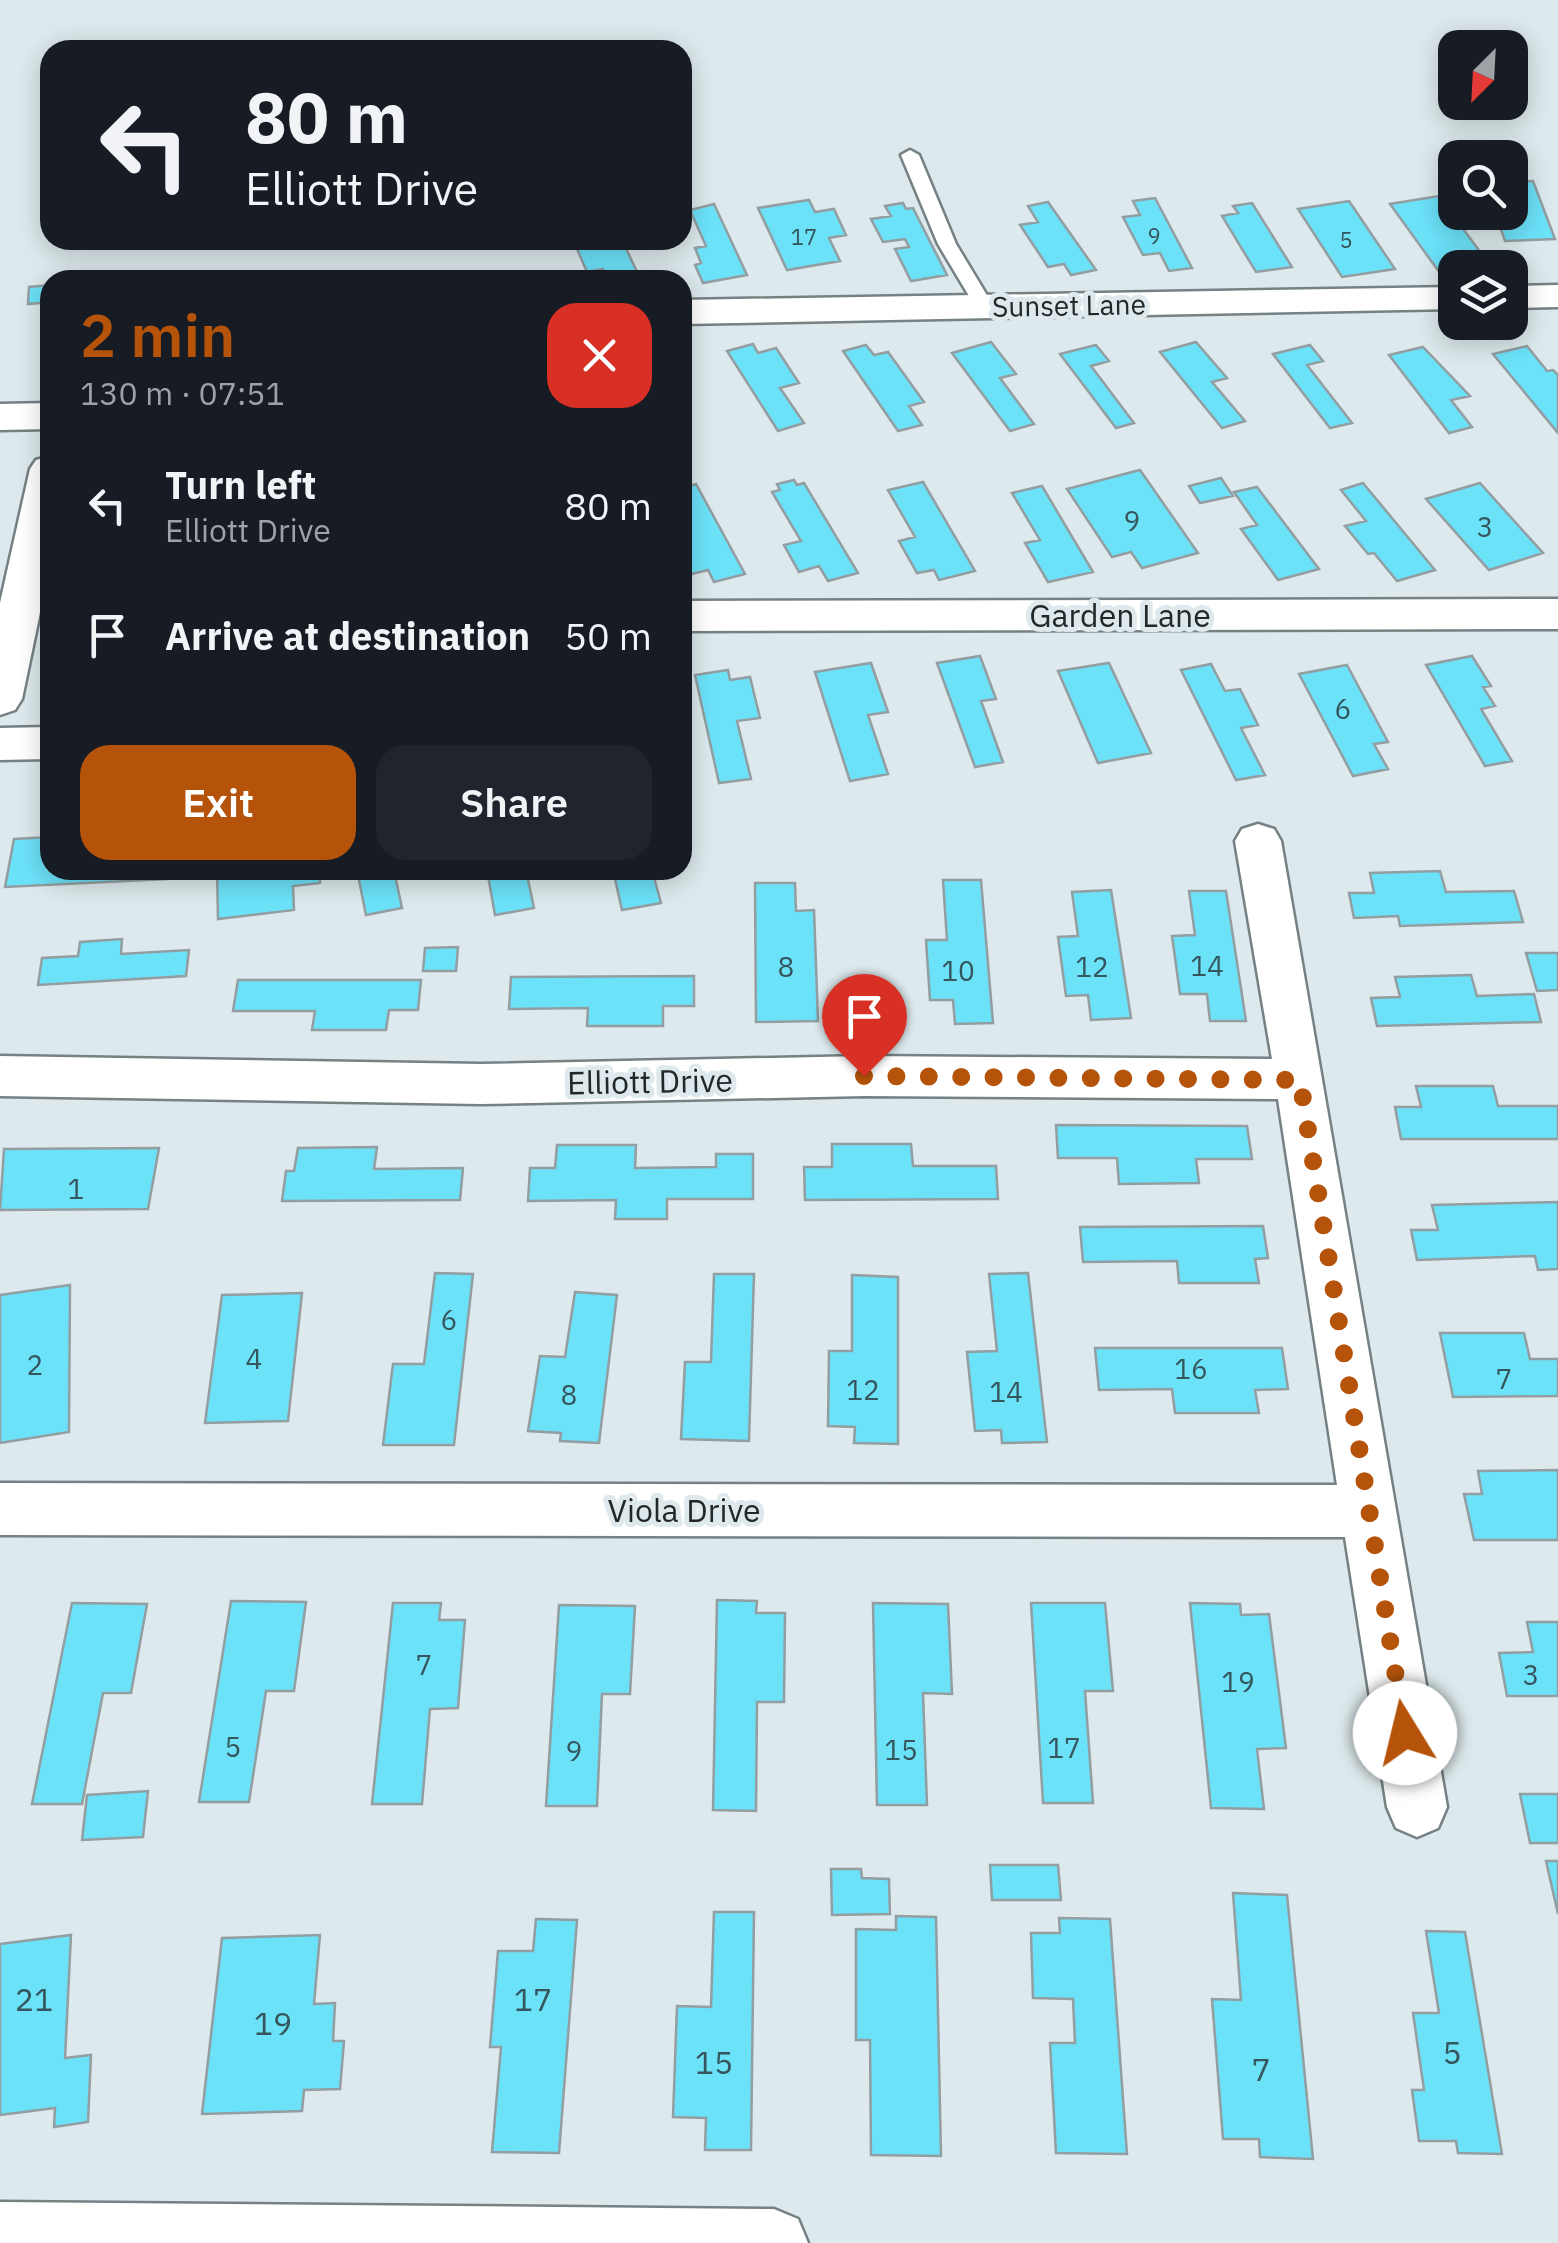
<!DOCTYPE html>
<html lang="en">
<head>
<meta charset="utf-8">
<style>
	body { margin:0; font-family:"IBM Plex Sans",sans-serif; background:#20242c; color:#f1f3f6; height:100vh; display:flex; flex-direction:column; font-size:38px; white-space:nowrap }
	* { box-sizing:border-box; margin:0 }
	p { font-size:32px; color:#9ea1a6 }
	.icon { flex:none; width:55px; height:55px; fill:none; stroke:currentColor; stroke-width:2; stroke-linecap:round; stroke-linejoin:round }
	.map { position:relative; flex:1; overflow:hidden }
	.side { position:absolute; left:40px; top:270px; width:652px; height:610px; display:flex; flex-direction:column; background:#171b24; border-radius:30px; box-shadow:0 5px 25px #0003 }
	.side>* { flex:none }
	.guide { position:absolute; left:40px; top:40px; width:652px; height:210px; border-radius:30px; box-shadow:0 5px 25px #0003; background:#171b24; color:#f1f3f6; overflow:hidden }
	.needle { width:65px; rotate:204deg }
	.fabs { position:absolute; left:1438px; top:30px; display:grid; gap:20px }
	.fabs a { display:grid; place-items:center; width:90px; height:90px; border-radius:20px; background:#171b24; box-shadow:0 5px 25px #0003; font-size:50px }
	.pin { position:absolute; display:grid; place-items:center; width:85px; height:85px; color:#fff; margin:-102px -42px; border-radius:50% 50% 50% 0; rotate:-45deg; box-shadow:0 0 10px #0007 }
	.pin .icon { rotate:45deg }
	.me { position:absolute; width:110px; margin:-55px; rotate:351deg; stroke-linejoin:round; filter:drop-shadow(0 0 8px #0008) }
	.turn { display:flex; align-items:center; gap:35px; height:210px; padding:0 40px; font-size:45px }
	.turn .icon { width:130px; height:130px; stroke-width:2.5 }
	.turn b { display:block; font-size:70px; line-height:85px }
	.round { display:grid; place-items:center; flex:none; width:105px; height:105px; border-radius:30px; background:#20242c }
	.summary { display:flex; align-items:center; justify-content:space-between; height:170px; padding:0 40px }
	h1 { font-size:60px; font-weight:600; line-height:75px; color:#b45309 }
	.primary-button { display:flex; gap:20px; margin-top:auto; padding:20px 40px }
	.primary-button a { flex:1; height:115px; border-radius:30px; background:#b45309; color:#fff; font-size:40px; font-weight:600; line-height:115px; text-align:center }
	.primary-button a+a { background:#20242c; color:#f1f3f6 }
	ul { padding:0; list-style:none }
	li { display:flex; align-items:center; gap:30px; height:130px; padding:0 40px }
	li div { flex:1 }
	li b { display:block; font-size:38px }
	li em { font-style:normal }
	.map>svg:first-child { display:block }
	.building { fill:#6ce2f9; stroke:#929ea1; stroke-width:2.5 }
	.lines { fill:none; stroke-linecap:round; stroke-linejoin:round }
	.service-casing { stroke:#758183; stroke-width:5 }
	.minor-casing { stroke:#758183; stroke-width:5 }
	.service { fill:#fff; fill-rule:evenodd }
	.minor { fill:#fff; fill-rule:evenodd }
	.route { stroke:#b45309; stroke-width:18; stroke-dasharray:0 32.4 }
	.labels { text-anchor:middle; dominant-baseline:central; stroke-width:10; stroke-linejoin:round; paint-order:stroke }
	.far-number-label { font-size:22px; fill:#34565c }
	.far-street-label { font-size:28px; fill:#222728; stroke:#dde9ec }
	.number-label { font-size:28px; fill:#34565c }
	.street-label { font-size:32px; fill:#222728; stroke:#dde9ec }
	.near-number-label { font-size:32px; fill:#34565c }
</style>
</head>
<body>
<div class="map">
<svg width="1558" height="2243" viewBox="0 0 1558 2243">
	<rect width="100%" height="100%" fill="#dde9ec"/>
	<!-- building -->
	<path class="building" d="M1533,181l22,58 -50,2 -10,-29h15v-30z
		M1439,196l53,72h-37v10l-10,2 -55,-76z
		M1155,198l37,70 -23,3 -9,-18 -17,2 -20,-38 17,-2 -7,-14z
		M809,200l6,12 19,-3 12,26 -17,3 11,23 -53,9 -29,-62z
		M1349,201l46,68 -53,8 -44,-68z
		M1048,202l48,68 -25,5 -7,-11 -16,3 -28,-42 18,-3 -10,-16z
		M903,203l3,6 7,-1 34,67 -36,6 -16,-32 14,-2 -4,-8 -22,3 -12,-23 20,-3 -6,-10z
		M1252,203l40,64 -36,5 -34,-56 16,-3 -5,-7z
		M714,204l33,71 -44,8 -8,-18 6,-2 -6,-15 11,-2 -16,-36z
		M589,240h33l17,36 -31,4 -5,-11 -16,3 -10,-23 15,-3z
		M50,285v17l-22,2 1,-17z
		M991,342l25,32 -16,4 34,46 -24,7 -58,-78z
		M1196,342l31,36 -15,4 33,39 -23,7 -62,-76z
		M753,344l5,9 18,-5 23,35 -19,5 24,35 -26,8 -51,-80z
		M866,345l8,10 14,-3 36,50 -15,4 13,19 -24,6 -55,-80z
		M1096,345l13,16 -18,5 43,57 -18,5 -56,-74z
		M1310,345l13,16 -16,4 45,58 -22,5 -57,-74z
		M1527,346l20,25 6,-1 5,5v58l-65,-79z
		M1423,347l47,49 -19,4 21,27 -23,6 -60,-78z
		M1140,470l58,83 -56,15 -11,-16 -19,5 -45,-68z
		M1221,478l12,18 -33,7 -11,-17z
		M794,480l3,5 7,-2 54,90 -30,8 -9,-15 -20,6 -15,-27 17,-4 -29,-49 8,-2 -3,-6z
		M923,482l52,89 -36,9 -5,-10 -17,3 -18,-32 16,-4 -27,-47z
		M1363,483l72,87 -38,11 -23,-28 -6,1 -23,-28 21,-5 -25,-31z
		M1480,483l63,70 -54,17 -63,-71z
		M696,484l49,90 -31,8 -6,-12 -20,5 -6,-11v-76z
		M1042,486l51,86 -45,10 -23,-39 15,-3 -28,-47z
		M1257,487l62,82 -41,11 -37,-51 16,-4 -23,-33z
		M980,656l16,43 -15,2 22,61 -28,5 -38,-104z
		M1472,656l19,30 -8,1 12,19 -14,3 31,52 -27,5 -59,-101z
		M871,663l17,49 -20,3 20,59 -38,7 -35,-109z
		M1109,663l42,90 -53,10 -40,-92z
		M1211,664l14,27 15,-2 18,36 -17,3 24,47 -29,5 -55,-110z
		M1347,665l41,77 -14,2 14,25 -35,7 -54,-102z
		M728,670l2,10 20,-3 10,41 -23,3 14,58 -32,4 -24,-108z
		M50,837v33h118l-1,9 -162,8 9,-48z
		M217,870h102l1,13 -27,3 1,24 -76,9z
		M357,870h46l-8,5 7,33 -36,7z
		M487,870h39l8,38 -39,7z
		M613,870h39l9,33 -39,7z
		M1440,871l6,21 68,-1 9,31 -123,4 -2,-10 -44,2 -5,-25h25l-4,-20z
		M943,880h38l12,143 -38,1 -2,-24h-23l-4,-60h21z
		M755,883h40l1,28 18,-1 4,111 -62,1z
		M1111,890l20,128 -40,2 -3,-25 -22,1 -8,-59 20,-1 -6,-44z
		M1189,891h37l20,130h-36l-3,-27h-27l-8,-58 23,-1z
		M122,939l-1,15 68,-4 -3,26 -148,9 4,-27 36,-2 2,-14z
		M458,947l-2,24h-33l2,-23z
		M1526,953h32v37l-21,1z
		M1471,975l6,21 57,-2 7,28 -164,4 -6,-28 29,-1 -5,-20z
		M694,976v30h-31v20h-76l1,-18 -79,1 2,-32z
		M238,980h183l-3,30h-29l-3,20h-74l3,-19h-82z
		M1416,1086h77l5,20h60v33h-157l-6,-32h26z
		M1056,1125l191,1 5,33h-56l3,24 -80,1 -2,-26h-59z
		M832,1144h79l2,22h83l2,33 -193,1 -1,-33h28z
		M557,1145h79l-1,23 81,-1v-13h37v45h-86v20h-52l1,-19 -88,1 2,-33h25z
		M377,1147l-3,22 89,-1 -3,32 -178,1 4,-30h8l4,-23z
		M159,1148l-11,61 -148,1 4,-61z
		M1558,1202v67l-20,1 -3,-14 -118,4 -6,-30h27l-6,-25z
		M1263,1226l5,32 -13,1 4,24h-80l-2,-22 -94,1 -3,-35z
		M435,1273l38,1 -19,171h-71l10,-81h31z
		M1028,1273l19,169 -45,1 -1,-13 -26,1 -8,-79 30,-1 -8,-77z
		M714,1274h40l-5,167 -68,-2 4,-77h26z
		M852,1275l46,2v167l-44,-1 1,-16 -27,-1 1,-75h23z
		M70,1285l-1,147 -69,11v-148z
		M575,1292l42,3 -18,148 -39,-2 1,-8 -33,-2 12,-75 25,1z
		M302,1293l-14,128 -83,2 17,-128z
		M1440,1333h84l6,26h28v37l-105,1z
		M1095,1348h187l6,41 -33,1 4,23h-84l-3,-24 -73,1z
		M1558,1470v70h-84l-10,-46h18l-4,-23z
		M717,1600l40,1 -1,12h29l-1,89h-27l-1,109 -43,-1z
		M231,1601l75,1 -12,89h-28l-17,111h-50z
		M72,1603l75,1 -16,89h-28l-21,111h-50z
		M393,1603h48l-2,17h26l-7,88 -28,1 -8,95h-50z
		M873,1603l75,1 4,90 -29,-1 4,112h-50z
		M1031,1603h74l8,88h-28l8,112h-50z
		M1190,1603l50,1 1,11 28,-1 17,134 -29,1 7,60 -53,-1z
		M559,1605l76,1 -5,88h-28l-5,112h-51z
		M1527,1622h31v74h-51l-8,-43 34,-1z
		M148,1791l-5,46 -61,3 5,-45z
		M1520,1794h38v49h-28z
		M1546,1861h12v53z
		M990,1865h68l3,35h-69z
		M831,1869h30l1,9 27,1 1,35 -58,1z
		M1233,1893l54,2 26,264 -53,-2 -1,-18h-36l-11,-140 29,1z
		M714,1912h40l-3,238h-46l1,-32 -33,-1 4,-111 34,1z
		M896,1916l40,1 5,239 -70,-1 -1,-115h-14v-111l40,1z
		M1059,1918l51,1 17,235 -71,-1 -6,-110h25l-2,-44 -40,-1 -2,-65h29z
		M536,1919l41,1 -18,233 -67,-1 9,-105h-11l8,-96h35z
		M1426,1931l39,1 37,222 -44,-1 -2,-12h-37l-7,-51h12l-11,-77h26z
		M71,1935l-6,123 26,-3 -3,67 -34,5 1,-19 -55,7v-171z
		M320,1935l-6,69 21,-1 -2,38h11l-4,48 -36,1 -2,21 -100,3 20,-176z"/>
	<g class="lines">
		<defs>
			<path id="service" d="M910,150l9,5 37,89 38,63 -2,4h-14l-40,-67 -37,-89z"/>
			<path id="minor" d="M1558,285v22l-48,1v-22z
				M1455,287v22l-773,15v-24z
				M50,403v26l-50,1v-26z
				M50,456v108l-28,135 -7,11 -15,5v-112l30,-134 6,-9z
				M1558,599v30l-876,2v-30z
				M50,727v32l-50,1v-32z
				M1258,824l16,5 7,12 166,966 -9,21 -21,9 -21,-9 -9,-21 -42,-270 -1345,-2v-52l1337,2 -59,-386 -414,-3 -383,8 -481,-8v-40l481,8 383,-8 408,3 -37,-218 7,-12z
				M0,2202l774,7 24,10 10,24h-808z"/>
		</defs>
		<!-- service casing -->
		<use href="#service" class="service-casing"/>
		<!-- minor casing -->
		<use href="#minor" class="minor-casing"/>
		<!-- service -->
		<use href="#service" class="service"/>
		<!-- minor -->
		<use href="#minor" class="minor"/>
	</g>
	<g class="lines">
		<!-- route -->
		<path class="route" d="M864,1076l436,4 105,653"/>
	</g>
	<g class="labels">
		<!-- far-number labels -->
		<g class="far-number-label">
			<text x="1154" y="235">9</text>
			<text x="804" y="236">17</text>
			<text x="1346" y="239">5</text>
		</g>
		<!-- far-street labels -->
		<g class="far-street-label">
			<text transform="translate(1069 305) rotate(-1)">Sunset Lane</text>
		</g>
		<!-- number labels -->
		<g class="number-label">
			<text x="1132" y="520">9</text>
			<text x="1485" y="526">3</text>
			<text x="1343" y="708">6</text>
			<text x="1207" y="965">14</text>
			<text x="786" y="966">8</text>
			<text x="1092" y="966">12</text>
			<text x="958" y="970">10</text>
			<text x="76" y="1188">1</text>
			<text x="449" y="1319">6</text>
			<text x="254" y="1358">4</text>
			<text x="35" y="1364">2</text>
			<text x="1191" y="1368">16</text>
			<text x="1504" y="1378">7</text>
			<text x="863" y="1389">12</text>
			<text x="1006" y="1391">14</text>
			<text x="569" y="1394">8</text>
			<text x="424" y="1664">7</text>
			<text x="1531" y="1674">3</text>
			<text x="1238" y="1681">19</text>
			<text x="233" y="1746">5</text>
			<text x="1064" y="1747">17</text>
			<text x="901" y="1749">15</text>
			<text x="574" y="1750">9</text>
		</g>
		<!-- street labels -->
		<g class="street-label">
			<text x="1120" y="615">Garden Lane</text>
			<text transform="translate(650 1081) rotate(-1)">Elliott Drive</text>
			<text x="684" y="1510">Viola Drive</text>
		</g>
		<!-- near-number labels -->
		<g class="near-number-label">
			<text x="34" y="1999">21</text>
			<text x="533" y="1999">17</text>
			<text x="273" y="2023">19</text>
			<text x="1452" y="2052">5</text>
			<text x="714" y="2062">15</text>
			<text x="1261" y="2069">7</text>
		</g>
	</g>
</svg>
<div class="fabs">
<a><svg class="needle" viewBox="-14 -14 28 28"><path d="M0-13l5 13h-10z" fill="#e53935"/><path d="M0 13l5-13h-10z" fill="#9ea1a6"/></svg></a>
<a><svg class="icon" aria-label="search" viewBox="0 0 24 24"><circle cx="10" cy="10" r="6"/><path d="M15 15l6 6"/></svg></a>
<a><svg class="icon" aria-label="layers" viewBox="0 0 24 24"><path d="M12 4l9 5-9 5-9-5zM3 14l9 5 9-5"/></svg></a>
</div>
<div class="pin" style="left:864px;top:1076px;background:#d93025"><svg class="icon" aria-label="arrive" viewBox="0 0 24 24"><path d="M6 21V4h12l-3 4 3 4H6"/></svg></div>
<svg class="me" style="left:1405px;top:1733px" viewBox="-20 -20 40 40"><circle r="19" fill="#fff"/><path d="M0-13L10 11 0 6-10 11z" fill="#b45309"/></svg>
<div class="guide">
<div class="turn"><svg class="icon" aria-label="left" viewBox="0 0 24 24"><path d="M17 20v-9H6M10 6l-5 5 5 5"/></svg><div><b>80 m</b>Elliott Drive</div></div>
</div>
<section class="side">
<div class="summary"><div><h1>2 min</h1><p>130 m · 07:51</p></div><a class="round" style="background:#d93025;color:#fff"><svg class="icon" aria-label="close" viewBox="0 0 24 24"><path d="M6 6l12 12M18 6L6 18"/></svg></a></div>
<ul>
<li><svg class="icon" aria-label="left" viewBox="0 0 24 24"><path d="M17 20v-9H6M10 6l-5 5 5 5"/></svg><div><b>Turn left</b><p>Elliott Drive</p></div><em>80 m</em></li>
<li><svg class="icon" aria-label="arrive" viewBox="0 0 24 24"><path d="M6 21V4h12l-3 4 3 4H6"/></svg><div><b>Arrive at destination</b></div><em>50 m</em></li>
</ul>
<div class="primary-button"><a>Exit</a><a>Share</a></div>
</section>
</div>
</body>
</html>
